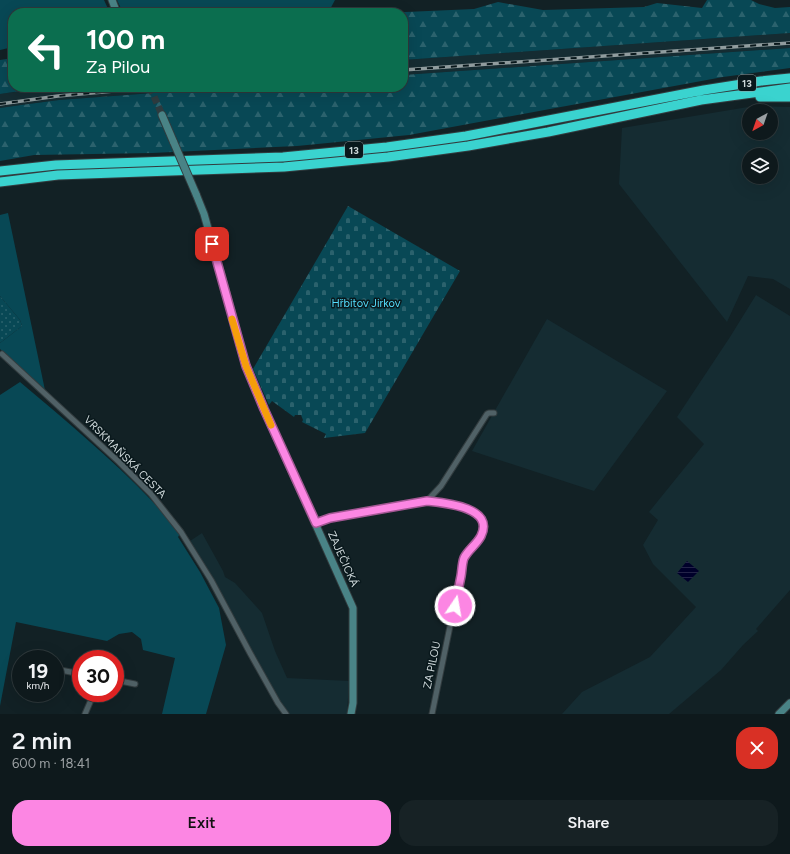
<!DOCTYPE html>
<html lang="en">
<head>
<meta charset="utf-8">
<style>
	body { margin:0; font-family:Figtree,sans-serif; background:#172225; color:#f1f3f6; height:100vh; display:flex; flex-direction:column; font-size:15px; white-space:nowrap }
	* { box-sizing:border-box; margin:0 }
	p { font-size:13px; color:#9ba0a3 }
	.icon { flex:none; width:22px; height:22px; fill:none; stroke:currentColor; stroke-width:2; stroke-linecap:round; stroke-linejoin:round }
	.map { position:relative; height:714px; overflow:hidden }
	.sheet { display:flex; flex-direction:column; background:#0e191c; flex:1 }
	.sheet>* { flex:none }
	.top-card { position:absolute; left:8px; top:8px; width:400px; height:84px; border-radius:16px; box-shadow:0 4px 16px #0002,0 0 0 1px #2e383b; background:#0b6e4f; color:#fff; overflow:hidden }
	.needle { width:26px; rotate:220deg }
	.controls { position:absolute; left:742px; top:104px; display:grid; gap:8px }
	.controls a { display:grid; place-items:center; width:36px; height:36px; border-radius:50%; background:#0e191c; box-shadow:0 4px 16px #0002,0 0 0 1px #2e383b; font-size:20px }
	.speed { position:absolute; left:12px; top:650px; display:flex; gap:8px; font-size:20px; font-weight:700; text-align:center }
	.speed>* { display:grid; place-content:center; width:52px; height:52px; border-radius:50%; background:#0e191c; box-shadow:0 4px 16px #0002,0 0 0 1px #2e383b; line-height:1 }
	.speed small { font-size:10px; font-weight:400 }
	.speed .limit { border:6px solid #d22; background:#fff; color:#111 }
	.pin { position:absolute; display:grid; place-items:center; width:34px; height:34px; color:#fff; margin:-17px; border-radius:8px; box-shadow:0 2px 6px #0006 }
	.me { position:absolute; width:44px; margin:-22px; rotate:12deg; stroke-linejoin:round; filter:drop-shadow(0 0 3px #0008) }
	.turn { display:flex; align-items:center; gap:14px; height:84px; padding:0 12px; font-size:18px }
	.turn .icon { width:52px; height:52px; stroke-width:2.5 }
	.turn b { display:block; font-size:28px; line-height:34px }
	.round { display:grid; place-items:center; flex:none; width:42px; height:42px; border-radius:16px; background:#172225 }
	.summary { display:flex; align-items:center; justify-content:space-between; height:68px; padding:0 12px }
	h1 { font-size:24px; font-weight:600; line-height:30px }
	.button { display:flex; gap:8px; margin-top:auto; padding:8px 12px }
	.button a { flex:1; height:46px; border-radius:16px; background:#fc86e3; color:#111; font-size:16px; font-weight:600; line-height:46px; text-align:center }
	.button a+a { background:#172225; color:#f1f3f6 }
	.map>svg:first-child { display:block }
	.built { fill:#152c32; fill-rule:evenodd }
	.grass { fill:#084855 }
	.forest { fill:url(#forest-firs) }
	.cemetery { fill:url(#cemetery-stones) }
	.garden { fill:url(#garden-dots) }
	.water { fill:url(#water-rules) }
	.lines { fill:none; stroke-linecap:round; stroke-linejoin:round }
	.secondary-tunnel { stroke:#2e3c40; stroke-width:7; stroke-dasharray:7 3.5; stroke-linecap:butt }
	.street-casing { stroke:#323c3f; stroke-width:7 }
	.secondary-casing { stroke:#323c3f; stroke-width:9 }
	.highway-casing { stroke:#323c3f; stroke-width:11 }
	.street { stroke:#506166; stroke-width:5 }
	.secondary { stroke:#498386; stroke-width:7 }
	.highway { stroke:#3ad3cf; stroke-width:9 }
	.rail-casing { stroke:#909c9e; stroke-width:3.5 }
	.rail { stroke:#09181c; stroke-width:2; stroke-dasharray:6; stroke-linecap:butt }
	.secondary-bridge-casing { stroke:#323c3f; stroke-width:9; stroke-linecap:butt }
	.secondary-bridge { stroke:#498386; stroke-width:7 }
	.route-casing { stroke:#a45794; stroke-width:10 }
	.route { stroke:#fc86e3; stroke-width:7 }
	.slow { stroke:#f59e0b; stroke-width:7 }
	.labels { text-anchor:middle; dominant-baseline:central; stroke-width:3; stroke-linejoin:round; paint-order:stroke }
	.shield { fill:#09181c; stroke:#939ea1; stroke-width:1 }
	.shield-label { font-size:10px; font-weight:bold; fill:#ced8da }
	.park-label { font-size:11px; fill:#54defe; stroke:#09181c }
	.street-label { font-size:11px; fill:#ced8da; stroke:#09181c }
</style>
</head>
<body>
<div class="map">
<svg width="790" height="714" viewBox="0 0 790 714">
	<defs>
		<pattern id="forest-firs" width="22" height="20" patternUnits="userSpaceOnUse"><rect width="22" height="20" fill="#084855"/><path d="M5 1l3.5 6h-7zM16 11l3.5 6h-7z" fill="#2b626d"/></pattern>
		<pattern id="cemetery-stones" width="16" height="16" patternUnits="userSpaceOnUse"><rect width="16" height="16" fill="#084855"/><path d="M2 7V4a2 2 0 0 1 4 0v3zM10 15v-3a2 2 0 0 1 4 0v3z" fill="#2b626d"/></pattern>
		<pattern id="garden-dots" width="8" height="8" patternUnits="userSpaceOnUse"><rect width="8" height="8" fill="#084855"/><path d="M2 2h.1M6 6h.1" fill="none" stroke="#2b626d" stroke-width="1.8" stroke-linecap="round"/></pattern>
		<pattern id="water-rules" width="6" height="5" patternUnits="userSpaceOnUse"><rect width="6" height="5" fill="#00002a"/><path d="M0 2.5h6" fill="none" stroke="#242448"/></pattern>
	</defs>
	<rect width="100%" height="100%" fill="#122125"/>
	<!-- built -->
	<path class="built" d="M790,33v15l-387,27v-15z
		M47,87h187l-175,13 -38,5 -21,3v-14z
		M754,106l36,1v182l-17,-10 -25,-3 -21,46 -108,-138 3,-56zM749,111h22v22h-22zM749,155h22v22h-22z
		M756,295l34,21v274l-34,39 2,2 -15,14 -22,25 -52,44h-107l20,-22 68,-35 46,-50 -43,-43 -10,-19 15,-25 -9,-8 55,-68 -27,-27 53,-80z
		M547,319l120,72 -73,100 -122,-40z
		M202,533l21,38 2,6 10,6 27,30 13,38 12,27 62,3 -2,33h-58l-10,-12 -89,-161z"/>
	<!-- grass -->
	<path class="grass" d="M0,0h104l6,13h-97v34l-13,3z
		M117,0h218l-7,13h-205z
		M8,213l38,182 -46,-46v-6l22,-17 -2,-6 -20,-24v-81z
		M20,382c45,38 91,76 132,119 10,10 19,22 28,33l-2,3 22,35 19,36 7,37 -20,69h-44l13,-56 -32,-8 -2,-11 -9,-7 -13,2 -12,7 -91,-19 -16,84v-311z"/>
	<!-- forest -->
	<path class="forest" d="M707,0h44l8,4 16,4 15,-1v26l-387,27v-47h-20l91,-4 24,-7 45,8 101,-3 13,-4 45,5z
		M790,48v20l-67,9 -314,58 -112,11 -145,7 -118,2 -34,6v-53l21,-3 38,-5 175,-13h169v-12z
		M13,58v29h34l-47,7v-34z"/>
	<!-- cemetery -->
	<path class="cemetery" d="M348,206l112,65 -95,162 -41,5 2,-4 -24,-12 1,-2 -2,-5h-6l-1,2 -22,-16 -3,4 -16,-36z"/>
	<!-- garden -->
	<path class="garden" d="M0,296l20,24 2,6 -22,17z"/>
	<!-- water -->
	<path class="water" d="M687,561l12,10 -11,11 -11,-9z"/>
	<g class="lines">
		<!-- secondary-tunnel -->
		<path class="secondary-tunnel" d="M150,87l12,28"/>
		<defs>
			<path id="street" d="M2,354l117,108 32,32 30,38 30,48 39,73 28,50 8,11
				M427,501l15,1 32,9 7,7 2,5 -2,13 -17,22 -32,156
				M316,523l14,-5 97,-17 14,-15 46,-72 2,-1h5
				M55,669l26,5
				M115,680l20,4
				M85,714l9,-21"/>
			<path id="secondary" d="M112,0l5,13
				M162,115l12,28
				M196,194l8,20 42,151 18,44 89,199v95l-2,11
				M779,714l11,-11"/>
			<path id="highway" d="M760,97h30
				M0,171l56,-6 227,-8 104,-10 79,-11 238,-46 57,-9 29,-3
				M0,182l58,-7 226,-8 104,-10 80,-11 80,-14 153,-32 89,-12"/>
		</defs>
		<!-- street casing -->
		<use href="#street" class="street-casing"/>
		<!-- secondary casing -->
		<use href="#secondary" class="secondary-casing"/>
		<!-- highway casing -->
		<use href="#highway" class="highway-casing"/>
		<!-- street -->
		<use href="#street" class="street"/>
		<!-- secondary -->
		<use href="#secondary" class="secondary"/>
		<!-- highway -->
		<use href="#highway" class="highway"/>
		<defs>
			<path id="rail" d="M403,70l387,-27
				M0,104l58,-8 101,-9"/>
		</defs>
		<!-- rail casing -->
		<use href="#rail" class="rail-casing"/>
		<!-- rail -->
		<use href="#rail" class="rail"/>
		<defs>
			<path id="secondary-bridge" d="M174,143l22,51"/>
		</defs>
		<!-- secondary-bridge casing -->
		<use href="#secondary-bridge" class="secondary-bridge-casing"/>
		<!-- secondary-bridge -->
		<use href="#secondary-bridge" class="secondary-bridge"/>
	</g>
	<g class="lines">
		<defs>
			<path id="route" d="M212,244l34,122 18,43 52,114 14,-5 97,-17c18,2 68,6 54,35 -4,8 -13,14 -17,22 -2,5 -2,13 -3,18 -2,10 -4,20 -6,30"/>
		</defs>
		<!-- route casing -->
		<use href="#route" class="route-casing"/>
		<!-- route -->
		<use href="#route" class="route"/>
		<!-- slow -->
		<path class="slow" d="M232,319l14,47 25,59"/>
	</g>
	<g class="labels">
		<!-- shield labels -->
		<g class="shield">
			<rect x="738" y="75" width="18" height="16" rx="3"/>
			<rect x="345" y="142" width="18" height="16" rx="3"/>
		</g>
		<g class="shield-label">
			<text x="747" y="83">13</text>
			<text x="354" y="150">13</text>
		</g>
		<!-- park labels -->
		<g class="park-label">
			<text x="366" y="303">Hřbitov Jirkov</text>
		</g>
		<!-- street labels -->
		<g class="street-label">
			<text transform="translate(125 457) rotate(45)">VRSKMAŇSKÁ CESTA</text>
			<text transform="translate(343 559) rotate(66)">ZAJEČICKÁ</text>
			<text transform="translate(432 665) rotate(-78)">ZA PILOU</text>
		</g>
	</g>
</svg>
<div class="controls">
<a><svg class="needle" viewBox="-14 -14 28 28"><path d="M0-13l5 13h-10z" fill="#e53935"/><path d="M0 13l5-13h-10z" fill="#9ba0a3"/></svg></a>
<a><svg class="icon" aria-label="layers" viewBox="0 0 24 24"><path d="M12 4l9 5-9 5-9-5zM3 14l9 5 9-5"/></svg></a>
</div>
<div class="speed"><div>19<small>km/h</small></div><div class="limit">30</div></div>
<div class="pin" style="left:212px;top:244px;background:#d93025"><svg class="icon" aria-label="arrive" viewBox="0 0 24 24"><path d="M6 21V4h12l-3 4 3 4H6"/></svg></div>
<svg class="me" style="left:455px;top:606px" viewBox="-20 -20 40 40"><circle r="17" fill="#fc86e3" stroke="#fff" stroke-width="3"/><path d="M0-11L8 9 0 5-8 9z" fill="#fff"/></svg>
<div class="top-card">
<div class="turn"><svg class="icon" aria-label="left" viewBox="0 0 24 24"><path d="M17 20v-9H6M10 6l-5 5 5 5"/></svg><div><b>100 m</b>Za Pilou</div></div>
</div>
</div>
<section class="sheet">
<div class="summary"><div><h1>2 min</h1><p>600 m · 18:41</p></div><a class="round" style="background:#d93025;color:#fff"><svg class="icon" aria-label="close" viewBox="0 0 24 24"><path d="M6 6l12 12M18 6L6 18"/></svg></a></div>
<div class="button"><a>Exit</a><a>Share</a></div>
</section>
</body>
</html>
